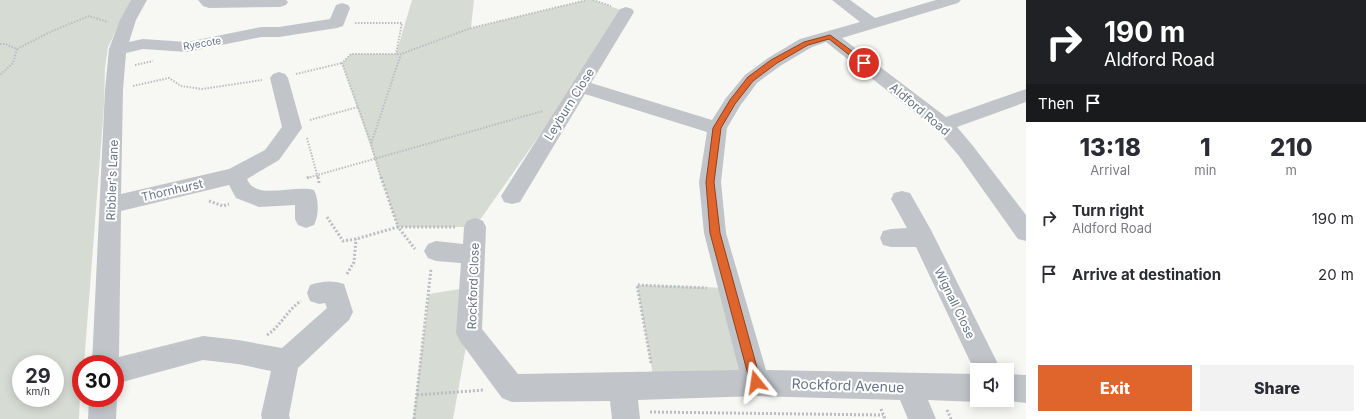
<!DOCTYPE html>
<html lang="en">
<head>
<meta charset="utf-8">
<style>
	body { margin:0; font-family:Inter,sans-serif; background:#f2f2f3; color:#2b2b33; height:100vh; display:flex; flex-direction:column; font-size:15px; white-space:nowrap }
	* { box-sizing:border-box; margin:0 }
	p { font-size:13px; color:#7c7c81 }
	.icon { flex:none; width:22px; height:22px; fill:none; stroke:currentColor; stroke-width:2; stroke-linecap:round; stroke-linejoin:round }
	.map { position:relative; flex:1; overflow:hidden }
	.sheet { display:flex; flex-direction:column; background:#fff; width:340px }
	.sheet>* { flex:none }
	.guide { background:#202124; color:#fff; overflow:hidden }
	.fabs { position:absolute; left:970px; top:363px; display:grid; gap:8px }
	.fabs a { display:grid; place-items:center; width:44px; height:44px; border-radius:0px; background:#fff; box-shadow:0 2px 10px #0003; font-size:20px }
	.speed { position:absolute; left:12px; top:355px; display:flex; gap:8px; font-size:20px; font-weight:700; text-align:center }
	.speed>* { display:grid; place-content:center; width:52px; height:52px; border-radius:50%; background:#fff; box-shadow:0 2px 10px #0003; line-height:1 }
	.speed small { font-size:10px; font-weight:400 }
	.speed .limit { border:6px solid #d22; background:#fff; color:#111 }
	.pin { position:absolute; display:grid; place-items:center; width:34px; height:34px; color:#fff; margin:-17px; border:2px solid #fff; border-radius:50%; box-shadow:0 1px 4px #0007 }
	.me { position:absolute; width:44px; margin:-22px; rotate:345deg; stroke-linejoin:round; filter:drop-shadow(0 0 3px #0008) }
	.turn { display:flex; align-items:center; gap:14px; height:84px; padding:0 12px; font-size:18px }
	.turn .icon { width:52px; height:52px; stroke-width:2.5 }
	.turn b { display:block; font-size:28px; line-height:34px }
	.then { display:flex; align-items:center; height:38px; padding:0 12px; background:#0003; gap:8px; font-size:15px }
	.eta { display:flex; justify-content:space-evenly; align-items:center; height:68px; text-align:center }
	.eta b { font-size:24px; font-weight:800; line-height:28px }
	.action { display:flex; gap:8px; margin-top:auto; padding:8px 12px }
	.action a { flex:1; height:46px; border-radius:0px; background:#df652d; color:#fff; font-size:16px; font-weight:800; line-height:46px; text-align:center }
	.action a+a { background:#f2f2f3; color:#2b2b33 }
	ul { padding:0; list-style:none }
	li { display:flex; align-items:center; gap:12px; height:56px; padding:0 12px }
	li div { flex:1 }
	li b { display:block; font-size:15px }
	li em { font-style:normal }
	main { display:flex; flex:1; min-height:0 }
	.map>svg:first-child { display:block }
	.green { fill:#d6dcd4; fill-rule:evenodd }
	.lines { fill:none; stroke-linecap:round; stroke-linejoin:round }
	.path-far1 { stroke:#bbbdc0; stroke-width:2; stroke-dasharray:1.5 1.5; stroke-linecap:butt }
	.path { stroke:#bbbdc0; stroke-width:3; stroke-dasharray:2 2; stroke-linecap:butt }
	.minor { fill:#c1c4c8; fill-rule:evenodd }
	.route { fill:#df652d; stroke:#91421d }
	.labels { text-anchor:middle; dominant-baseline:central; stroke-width:4; stroke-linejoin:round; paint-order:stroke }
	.far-street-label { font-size:10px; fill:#677585; stroke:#fff }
	.street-label { font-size:12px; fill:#677585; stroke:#fff }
	.near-street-label { font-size:14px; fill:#677585; stroke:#fff }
</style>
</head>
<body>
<main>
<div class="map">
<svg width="1026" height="419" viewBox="0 0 1026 419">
	<rect width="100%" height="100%" fill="#f7f7f4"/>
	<!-- green -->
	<path class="green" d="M0,0h131l-23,47 -3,21 -1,38 -20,258h-3l-2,55h-79zM21,364h34v34h-34z
		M412,0h62l-3,28 116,-28h6l33,12 -151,215h-77l-56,-164 9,-9h45z
		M637,285l93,3 26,95 -101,3z
		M472,287l-3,43 -16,89h-40l16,-125z"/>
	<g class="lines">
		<!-- path-far1 -->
		<path class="path-far1" d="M593,0l18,6
			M355,23h47l-6,31
			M0,44h5l12,5 -4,14 -13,12
			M17,49l35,-18 37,-15 19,6
			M135,65l18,-4
			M296,74l46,-11
			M133,86l36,-8 12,8 21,3 60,-9
			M310,120l48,-13
			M307,138l11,40
			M371,143l-29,-80 9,-9h50
			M307,178l236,-67
			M381,178l-10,-34 30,-90 70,-26 116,-28"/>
		<!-- path -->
		<path class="path" d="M318,177l1,6
			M381,177l17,50h57
			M307,178l2,-1
			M209,201l14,5 6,-2
			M327,217l16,24 13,-2 42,-12 17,22
			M347,274l7,-12 2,-23
			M267,335c14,-9 20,-25 34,-34
			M651,363l-14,-78 70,3
			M417,395l67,-5
			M881,409l4,10
			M947,410l4,9
			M650,412l233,3
			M414,419l17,-150"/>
		<!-- minor -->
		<path class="minor" d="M131,0h16l-11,20 -7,22 14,-3 44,3 74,-15h18l51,-8 6,-14 6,-2 6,2 2,3 -7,18 -6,2 -58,9h-18l-74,15 -44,-3 -17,4 -3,37 -2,104 108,-25 36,-19 17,-23 -12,-49 3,-4 6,-2 6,2 3,4 14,50 -23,32 -32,19c1,2 3,6 5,7 13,11 45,-1 62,4 5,10 5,25 0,35l-8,3 -8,-3 -3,-6v-14l-36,2 -23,-9 -7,-13 -108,26 -2,146 84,-21 35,4 44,8 45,-40 -2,-5 -6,1 -9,-3 -3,-8 3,-8c12,-4 22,-5 34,-1l9,28 -4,8 -51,48 -9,47 1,4h-28l-1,-4 10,-44 -33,-7 -35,-4 -88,24v-20h-23l13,-274 4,-41 11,-29z
			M198,0h88l2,2 -2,3 -6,2 -71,1 -6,-2z
			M832,0h18l25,18 61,-18h25l-3,3 -116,35 104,79 80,-28v13l-69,25 16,19 53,69v26l-8,-2 -59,-83 -22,-26 -111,-88 -14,5 -32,19 -23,17 -17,23 -13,22 -6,54 5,51 40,137 210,4 -60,-127h-25l-8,-2 -3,-7 3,-7 8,-2 16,-1 -16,-29 3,-6 8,-2 8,2 21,37 70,140h-24v30h4l-4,2 -49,-2 8,19h-28l-8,-19 -144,-4 -118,4 2,19h-28l-2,-18 -98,1 -10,-4 -42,-57 -4,-8 5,-70 -25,-2 -8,-3 -4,-7 4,-7 8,-3 27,3 1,-17 3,-6 8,-3 8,3 3,6 -4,102 36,45 221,-4 -35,-137 -5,-51 8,-50 -122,-38 -65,108 -8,2 -8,-2 -3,-6 119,-187 6,-2 6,2 2,3 -43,71 121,37 14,-22 19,-23 23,-17 32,-19 60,-17z
			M1007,374l19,1v28l-23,-3h4z
			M115,393l2,5 -1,21h-28l1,-21h26z"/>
	</g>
	<!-- route -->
	<path class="route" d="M830,35l37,27v3h-5l-33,-26 -21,6 -31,18 -24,18 -18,23 -14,24 -7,54 6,51 41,149 -1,4 -4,2 -4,-2 -2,-4 -40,-149 -4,-51 7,-54 17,-28 18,-23 23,-17 33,-18z"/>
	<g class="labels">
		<!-- far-street labels -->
		<g class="far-street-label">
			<text transform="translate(202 43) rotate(-9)">Ryecote</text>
		</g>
		<!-- street labels -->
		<g class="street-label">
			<text transform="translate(569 104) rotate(-58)">Leyburn Close</text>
			<text transform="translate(920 109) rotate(40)">Aldford Road</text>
			<text transform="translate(112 180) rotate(-88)">Ribbler's Lane</text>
			<text transform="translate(172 190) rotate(-13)">Thornhurst</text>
			<text transform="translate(473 286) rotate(-88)">Rockford Close</text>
			<text transform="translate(955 303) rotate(64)">Wignall Close</text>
		</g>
		<!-- near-street labels -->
		<g class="near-street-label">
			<text transform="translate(848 385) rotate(2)">Rockford Avenue</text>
		</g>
	</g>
</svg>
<div class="fabs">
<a><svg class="icon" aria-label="sound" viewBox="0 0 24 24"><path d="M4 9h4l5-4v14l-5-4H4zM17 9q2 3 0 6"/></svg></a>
</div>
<div class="speed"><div>29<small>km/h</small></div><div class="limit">30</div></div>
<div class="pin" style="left:864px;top:63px;background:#d93025"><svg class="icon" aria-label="arrive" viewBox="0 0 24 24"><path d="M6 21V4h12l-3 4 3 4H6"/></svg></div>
<svg class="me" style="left:756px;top:382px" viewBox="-20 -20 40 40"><path d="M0-17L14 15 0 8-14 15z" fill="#df652d" stroke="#fff" stroke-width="4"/></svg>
</div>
<section class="sheet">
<div class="guide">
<div class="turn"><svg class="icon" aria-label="right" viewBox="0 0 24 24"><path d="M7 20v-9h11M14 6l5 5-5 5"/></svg><div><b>190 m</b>Aldford Road</div></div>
<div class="then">Then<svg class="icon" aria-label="arrive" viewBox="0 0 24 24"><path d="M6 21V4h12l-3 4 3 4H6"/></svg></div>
</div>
<div class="eta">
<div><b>13:18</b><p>Arrival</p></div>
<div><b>1</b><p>min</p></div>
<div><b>210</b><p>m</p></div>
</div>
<ul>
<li><svg class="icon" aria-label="right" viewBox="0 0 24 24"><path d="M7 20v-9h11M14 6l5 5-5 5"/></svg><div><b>Turn right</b><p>Aldford Road</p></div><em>190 m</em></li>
<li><svg class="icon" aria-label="arrive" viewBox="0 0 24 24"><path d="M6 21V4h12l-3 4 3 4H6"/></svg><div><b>Arrive at destination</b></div><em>20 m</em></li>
</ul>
<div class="action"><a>Exit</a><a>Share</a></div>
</section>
</main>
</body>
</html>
